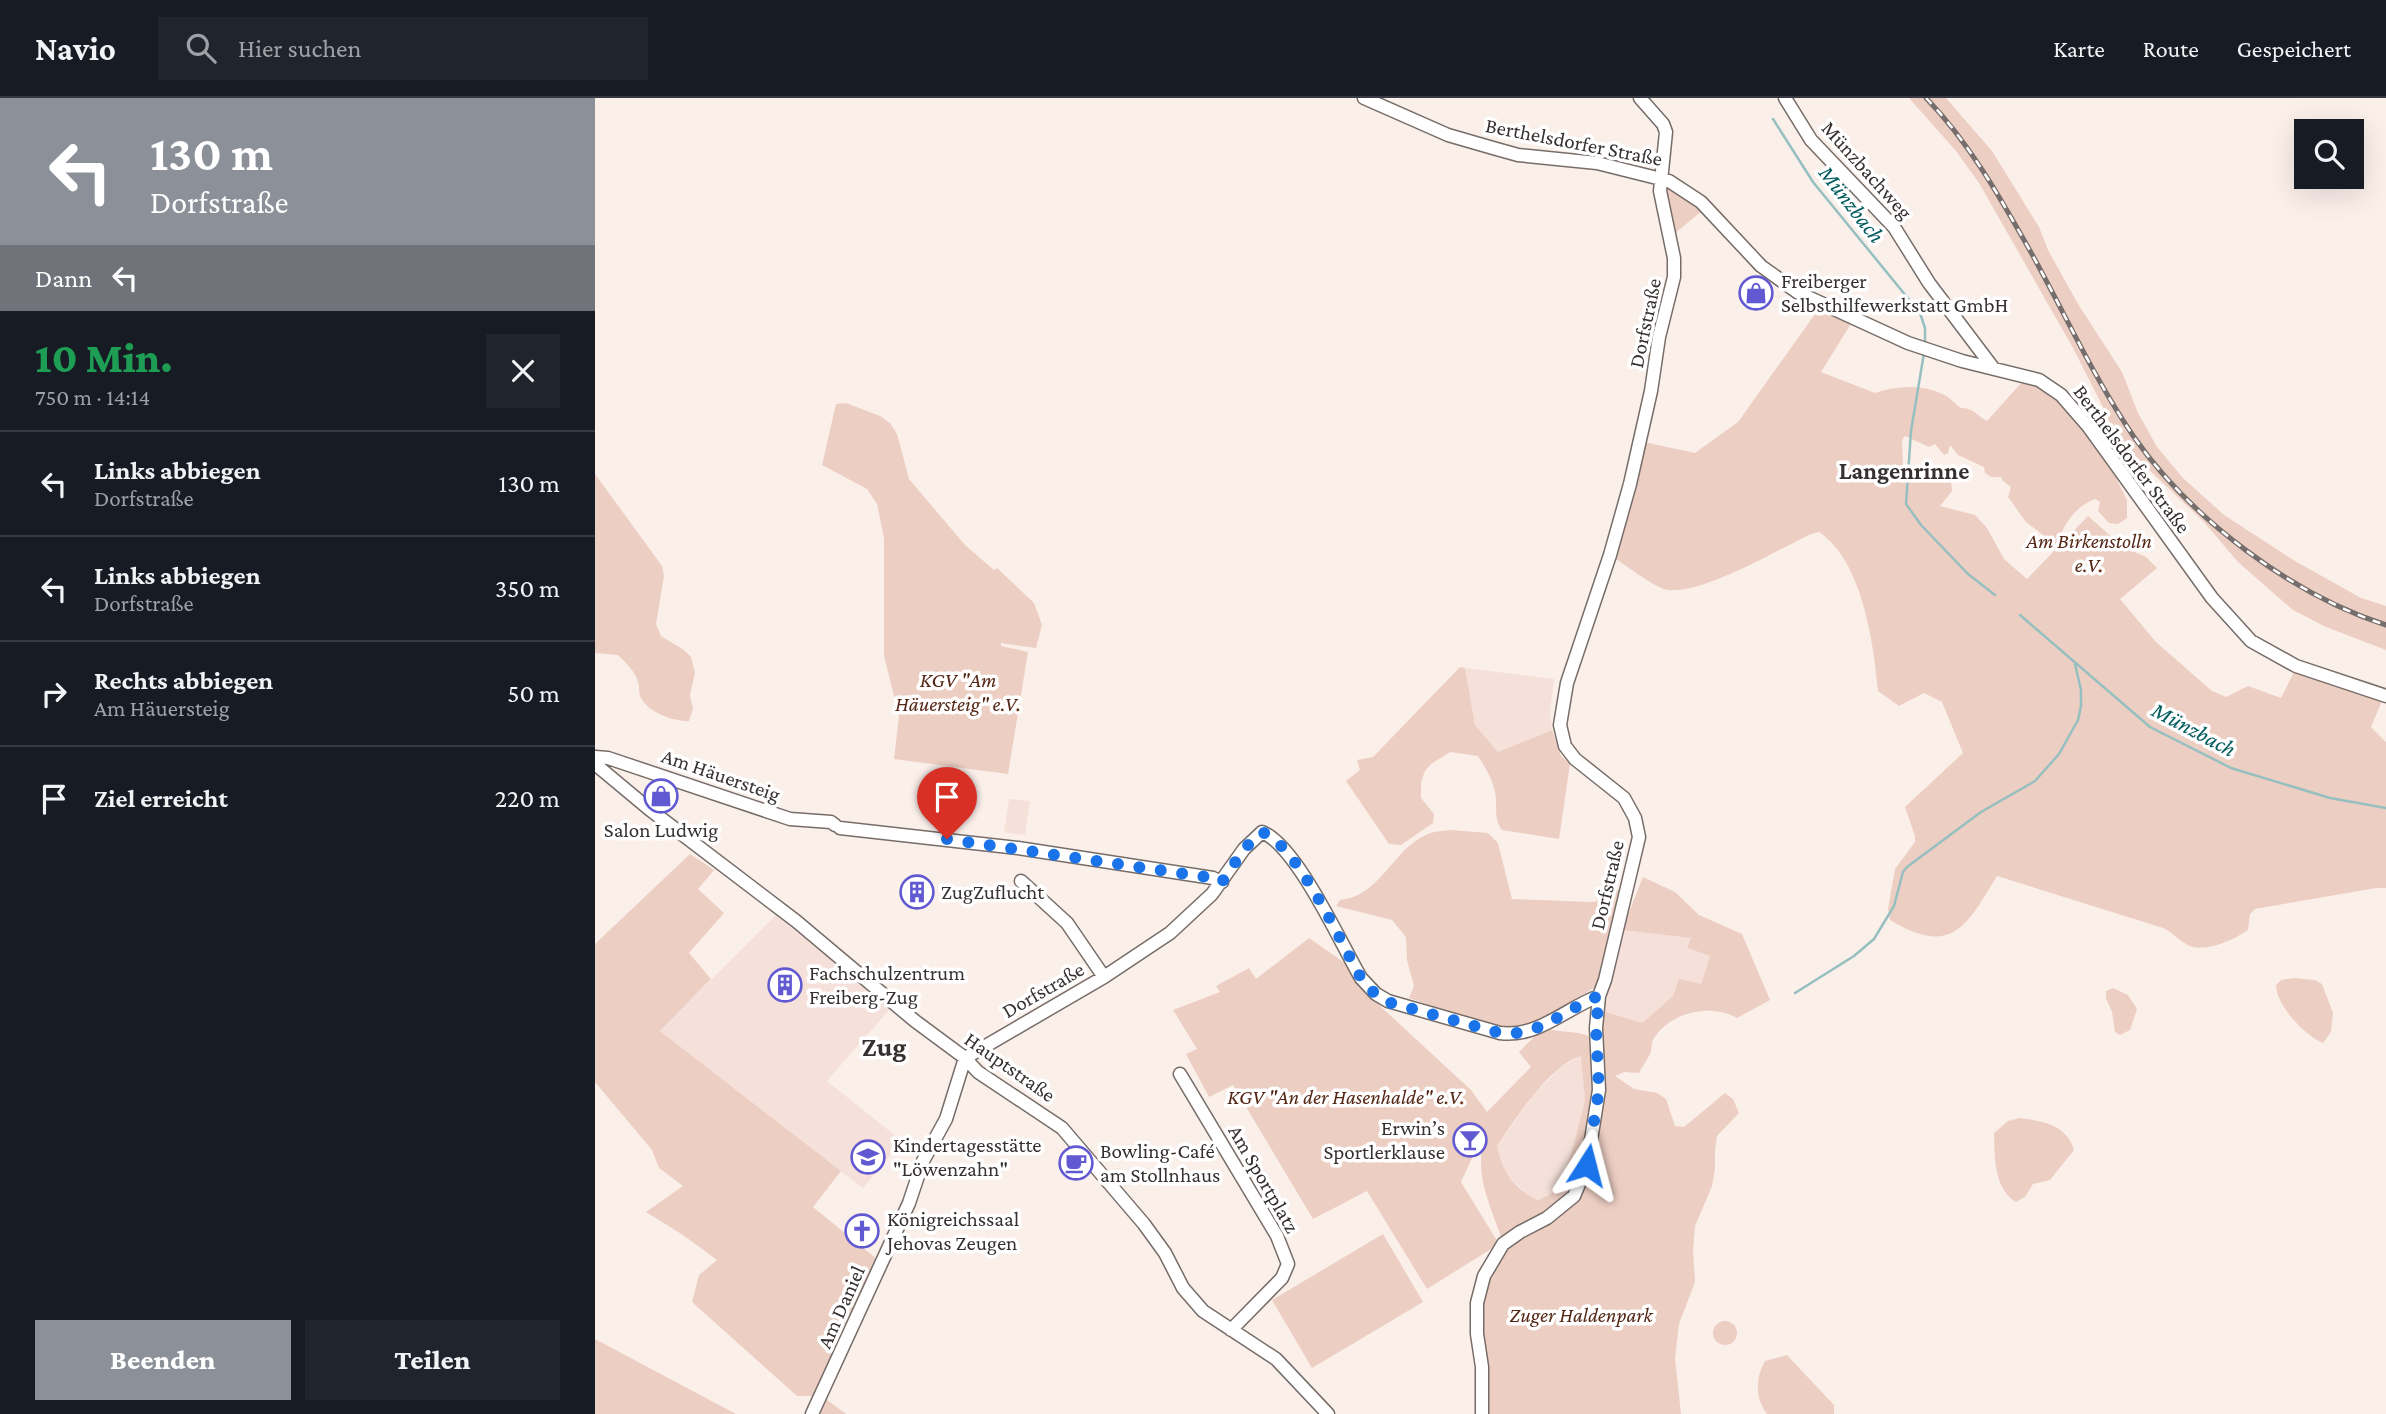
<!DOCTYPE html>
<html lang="de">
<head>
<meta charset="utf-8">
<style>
	body { margin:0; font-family:"Crimson Pro",serif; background:#20242c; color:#f1f3f6; height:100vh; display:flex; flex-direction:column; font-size:26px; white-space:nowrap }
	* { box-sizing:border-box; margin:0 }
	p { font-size:23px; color:#9ea1a6 }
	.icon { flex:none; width:38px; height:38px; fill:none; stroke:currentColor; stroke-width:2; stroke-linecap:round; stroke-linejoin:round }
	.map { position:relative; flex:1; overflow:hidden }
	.details { display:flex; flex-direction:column; background:#171b24; width:595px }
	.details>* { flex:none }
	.top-card { background:#8c9099; color:#fff; overflow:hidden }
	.tools { position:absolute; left:1699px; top:21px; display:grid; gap:14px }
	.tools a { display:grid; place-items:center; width:70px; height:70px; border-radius:0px; background:#171b24; box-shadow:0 7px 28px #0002; font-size:35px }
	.pin { position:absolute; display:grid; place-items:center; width:60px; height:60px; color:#fff; margin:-72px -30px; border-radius:50% 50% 50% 0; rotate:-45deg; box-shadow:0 0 7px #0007 }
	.pin .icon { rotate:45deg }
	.me { position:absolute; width:77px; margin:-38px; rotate:9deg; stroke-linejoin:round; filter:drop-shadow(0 0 5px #0008) }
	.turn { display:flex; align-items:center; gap:24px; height:147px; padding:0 35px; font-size:32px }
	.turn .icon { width:91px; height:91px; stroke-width:2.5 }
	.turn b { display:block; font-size:49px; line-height:60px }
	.then { display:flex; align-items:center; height:66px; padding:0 35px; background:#0003; gap:14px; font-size:26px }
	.round { display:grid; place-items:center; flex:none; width:74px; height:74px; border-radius:0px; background:#20242c }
	.overview { display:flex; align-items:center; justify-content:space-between; height:119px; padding:0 35px }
	h1 { font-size:42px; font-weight:800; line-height:52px; color:#1e9e55 }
	.primary-button { display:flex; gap:14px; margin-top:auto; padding:14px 35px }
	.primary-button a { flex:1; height:80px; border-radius:0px; background:#8c9099; color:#fff; font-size:28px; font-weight:800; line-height:80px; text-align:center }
	.primary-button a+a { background:#20242c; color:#f1f3f6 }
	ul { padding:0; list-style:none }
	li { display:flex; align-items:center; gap:21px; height:105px; padding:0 35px; border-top:2px solid #363941 }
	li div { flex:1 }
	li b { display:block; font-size:26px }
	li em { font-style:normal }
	header { display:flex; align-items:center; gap:42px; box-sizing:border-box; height:98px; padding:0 35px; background:#171b24; border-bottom:2px solid #363941 }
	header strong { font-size:33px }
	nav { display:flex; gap:38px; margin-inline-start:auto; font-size:24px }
	.search { width:490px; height:63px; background:#20242c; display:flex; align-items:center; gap:18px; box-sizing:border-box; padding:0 24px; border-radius:0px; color:#9ea1a6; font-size:26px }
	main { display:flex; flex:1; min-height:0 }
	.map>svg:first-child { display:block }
	.built { fill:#f5e1da }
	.green { fill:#edcec3; fill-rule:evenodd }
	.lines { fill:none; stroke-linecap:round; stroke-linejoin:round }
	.stream { stroke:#96bfc0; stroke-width:2.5 }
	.minor-casing { stroke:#766c68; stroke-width:15 }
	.minor { stroke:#fff; stroke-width:12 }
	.rail-casing { stroke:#756e6c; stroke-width:5 }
	.rail { stroke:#fff; stroke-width:2.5; stroke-dasharray:8; stroke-linecap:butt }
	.route { stroke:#1a73e8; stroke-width:12; stroke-dasharray:0 21.6 }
	.labels { text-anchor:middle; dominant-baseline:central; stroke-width:7; stroke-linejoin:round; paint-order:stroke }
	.street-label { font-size:21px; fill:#363130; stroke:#fff }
	.poi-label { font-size:21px; fill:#363130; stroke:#fff; text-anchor:start }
	.park-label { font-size:21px; font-style:italic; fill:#552716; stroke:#fff }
	.water-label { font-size:23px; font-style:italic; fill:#005b5d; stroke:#fff }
	.quarter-label { font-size:24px; font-weight:bold; fill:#363130; stroke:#fff }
	.district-label { font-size:28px; font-weight:bold; fill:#363130; stroke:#fff }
</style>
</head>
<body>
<header>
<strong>Navio</strong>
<div class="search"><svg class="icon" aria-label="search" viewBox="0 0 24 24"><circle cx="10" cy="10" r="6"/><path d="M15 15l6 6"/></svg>Hier suchen</div>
<nav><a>Karte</a><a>Route</a><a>Gespeichert</a></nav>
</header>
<main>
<section class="details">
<div class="top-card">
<div class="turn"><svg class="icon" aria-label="left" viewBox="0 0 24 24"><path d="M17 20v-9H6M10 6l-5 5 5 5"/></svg><div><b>130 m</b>Dorfstraße</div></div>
<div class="then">Dann<svg class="icon" aria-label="left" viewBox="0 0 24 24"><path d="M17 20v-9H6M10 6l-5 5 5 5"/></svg></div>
</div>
<div class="overview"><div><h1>10 Min.</h1><p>750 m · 14:14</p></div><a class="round"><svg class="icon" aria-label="close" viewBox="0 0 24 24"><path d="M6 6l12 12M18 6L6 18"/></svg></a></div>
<ul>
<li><svg class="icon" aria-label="left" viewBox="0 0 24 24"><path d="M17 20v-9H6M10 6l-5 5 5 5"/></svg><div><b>Links abbiegen</b><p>Dorfstraße</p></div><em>130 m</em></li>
<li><svg class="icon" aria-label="left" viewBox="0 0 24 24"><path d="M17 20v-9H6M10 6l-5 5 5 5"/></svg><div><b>Links abbiegen</b><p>Dorfstraße</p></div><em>350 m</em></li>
<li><svg class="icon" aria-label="right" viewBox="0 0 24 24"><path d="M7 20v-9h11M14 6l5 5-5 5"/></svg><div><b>Rechts abbiegen</b><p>Am Häuersteig</p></div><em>50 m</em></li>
<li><svg class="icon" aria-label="arrive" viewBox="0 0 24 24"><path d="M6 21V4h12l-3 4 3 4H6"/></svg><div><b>Ziel erreicht</b></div><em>220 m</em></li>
</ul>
<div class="primary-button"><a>Beenden</a><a>Teilen</a></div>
</section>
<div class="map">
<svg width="1791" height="1316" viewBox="0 0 1791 1316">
	<rect width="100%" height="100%" fill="#fbefea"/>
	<!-- built -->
	<path class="built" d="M870,570l89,11 -4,33 2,18 -54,22 -23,-27z
		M414,701l21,2 -5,34 -21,-3z
		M181,817l114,94 -63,72 75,60 -39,47 -203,-157z
		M1027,832l69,8 -4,10 23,8 -9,28 -28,12 -31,27 -40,-12z
		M987,957l3,45 -12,47 -12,37 -10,10 -13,6 -10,-5 -20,-18 -7,-12 -4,-19 36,-51 28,-28z"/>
	<!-- green -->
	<path class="green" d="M1314,0h37l46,53 47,76 9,23 30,54 44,68 16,41 19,34 26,31 41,37 71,46 66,37 25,8v44l-60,-23 -33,-17 -55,-48 -35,-41 -96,-91 -4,-23 -30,-59 -94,-165 -23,-32z
		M1072,90l36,22 -30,25 -9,-46z
		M1225,209l32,15 -31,50 54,21c23,-8 51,-9 73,4 4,3 8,8 13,11 13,0 15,7 26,13l36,-40 17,5 22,17 54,75 11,22v18l-9,6 -9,-1 -11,-12 2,-9 -5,-3c-21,8 -31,26 -39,46l-30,-23 -18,-25 3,-10 -8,-6 -2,-4h-10l-6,-4 -1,-6 -26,-12 -8,-10 -2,8 -4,2 -9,-11 -6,3 -24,-11 -3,4 1,27 13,1 19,9 4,-4 12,7 1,11 -12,15 35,9 12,13 17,31 23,20 61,-63 35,31 23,10 11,11 -37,31 36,43 56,49 14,6 22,-11 33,12 14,-28 87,31 -11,26 15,15v146h-10l-121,21 -5,5 -2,16c-15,10 -40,22 -58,16 -8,-3 -18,-14 -27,-18l-166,-52c-31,51 -45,81 -107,44l-2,-11 7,-40 20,-27v-6l-10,-29 58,-54 -21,-51 -18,-9 -25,13 -21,-15c-4,-47 -16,-131 -59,-159l-8,2c-30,14 -116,65 -147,55 -16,-6 -37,-23 -51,-32l31,-115 51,11 43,-31z
		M251,305l34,13 10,7 7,11 12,45 56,66 29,25 3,-2 37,35 8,22 -6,23 -35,-5v3l27,6 -20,122 -114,-15 5,-43 -15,-60v-118l-7,-34 -10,-15 -45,-24 14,-61z
		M0,376l67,92 2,10 -8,48 5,12 23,14 7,7 4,16 -5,22 3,14 -4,12c-16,0 -40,-8 -48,-23 -3,-5 -1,-11 -3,-16 -3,-11 -12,-19 -20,-27l-23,-2z
		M865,569l5,1 10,57 23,27 54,-22 9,26 9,8 -11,75 -57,-9c-9,-12 -4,-24 -7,-38 -3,-14 -10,-25 -17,-36l-28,-4 -19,12 -6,7 -4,11v16l13,16 -1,9 -32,22 -12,-1 -43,-63 14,-11 -3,-10 16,-3z
		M855,732l38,3 10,10 14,56 82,3 26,-13 -22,93 -4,6 -15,9v3c-19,10 -43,28 -65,30 -15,2 -85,-26 -105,-32l5,-12 -7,-26 -1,-23 -14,-17 -56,-14 4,-6c41,-4 52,-51 88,-66 7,-3 15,-3 22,-4z
		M95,756l24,16 -16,19 26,24 -35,40 22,26 -51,52 181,140 -28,36 65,53 -9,12 -6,24 -41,100 24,18h-34l10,-18h-25l-105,-94 7,-27 18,-15 -34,-25 -37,-23 37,-26 -24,-18 -7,-18 -57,-68v-138z
		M1048,779l32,15 24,23 43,19 28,66 -33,18c-26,-15 -66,-6 -83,20 -4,6 -1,10 -4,16 -3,6 -8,13 -11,19l-15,-1 -9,4 19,13 23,4 9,6 9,27 9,1 41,-34 8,6 6,14 -22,23 -2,13v20l-3,17 -17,40 -2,24 2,32 -16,42 -4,34 6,56h-197l-2,-109 6,-28 14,-22 18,-22 55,-36 14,-32 13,-154 40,12 31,-27 6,-17 22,5 9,-28 -23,-8 4,-10 -69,-8z
		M714,840l36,25 35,43 91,84 16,22 44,-45 -12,-15 24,-24c17,5 33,2 48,9l5,54 -14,55 -5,33 -20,27 -55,34c-10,-31 -27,-62 -19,-95l-4,-2 -18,39 38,62 -72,45 -60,-98 -54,28 -80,-134 -24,12 -23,-43 11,-5 -24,-39 47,-18 -4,-6 33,-18 7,11zM986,958l4,44 -12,47 -12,37 -10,10 -13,6c-24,-11 -36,-28 -41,-54 18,-27 53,-81 84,-90z
		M1698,880l22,2 7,4 11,29 -2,19 -8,11c-18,-7 -47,-38 -47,-58l5,-5z
		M1518,890l15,7 9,14 -7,21 -10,5 -5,-3 -3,-20 -6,-14v-7z
		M1425,1020c23,3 47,7 54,32l-24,30 -17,4 -8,13 -9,5c-23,-14 -21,-46 -22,-69l14,-12z
		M788,1136l40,68 -111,66 -40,-68z
		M1118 1235a12 12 0 1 1 24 0a12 12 0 1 1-24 0Z
		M0,1241l141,75h-141z
		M1192,1257l47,50v9h-67c-12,-16 -12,-35 -2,-53z"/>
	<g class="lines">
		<!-- stream -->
		<path class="stream" d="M1178,21l40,63 107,131 5,15v15
			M1329,255l-13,78 -5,73 15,21 47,49 27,21
			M1425,517l130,112 81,41 99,30 56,10
			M1200,895l59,-37 20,-17 20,-33 9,-34 4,-5 74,-55 54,-31 24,-27 19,-34 3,-14v-16l-6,-26"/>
		<defs>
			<path id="minor" d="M769,0l84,37 45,13 25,7 79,8 72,18 32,21 60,64 36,26 111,51 54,18 77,19 22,15 27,31 124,172 39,43 45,25 90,30
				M1190,0l26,42 83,87 35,56 65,86
				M0,659l13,1 182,61 41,3 4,3
				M0,666l54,45 147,112 119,100 50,37 13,14 84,56 82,96 21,29 18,35 20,23 73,48 52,55
				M245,730l178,20 195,30 9,4
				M426,783l46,42 37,54
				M370,960l139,-81 66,-44 42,-39 32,-45 18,-17c35,14 79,112 99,146l15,16 12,7 112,32c38,5 66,-25 99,-37
				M585,976l97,162 11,28 -6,14 -51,52
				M217,1316l97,-211 14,-42 23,-42 19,-61
				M887,1316v-47l-5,-33v-31l7,-27 19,-32 17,-12 27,-14 27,-22 13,-31 12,-75 -3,-62 3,-32 6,-16 34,-143 -4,-19 -11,-20 -49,-39 -10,-13 -5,-21 7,-42 43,-128 20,-71 21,-93 8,-54 15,-60v-19l-14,-67 6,-59 -3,-8 -23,-26"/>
		</defs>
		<!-- minor casing -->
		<use href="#minor" class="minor-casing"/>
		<!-- minor -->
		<use href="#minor" class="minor"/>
		<defs>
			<path id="rail" d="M1331,0c44,45 76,103 107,158 33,60 62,124 101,181 56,81 158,158 252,188"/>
		</defs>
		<!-- rail casing -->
		<use href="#rail" class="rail-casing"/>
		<!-- rail -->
		<use href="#rail" class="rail"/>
	</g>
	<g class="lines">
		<!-- route -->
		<path class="route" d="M352,741l266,39 9,4 22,-33 18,-17c36,14 79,111 99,146l15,17 12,7 112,31c38,5 66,-25 99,-37l-3,32 3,62 -12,75"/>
	</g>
	<!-- icons -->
	<defs>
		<symbol id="shop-ring" viewBox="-11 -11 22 22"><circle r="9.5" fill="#fff" stroke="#6159d1" stroke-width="1.5"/><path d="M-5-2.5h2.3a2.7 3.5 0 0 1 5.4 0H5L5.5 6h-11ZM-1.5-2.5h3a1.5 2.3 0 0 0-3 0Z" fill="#6159d1"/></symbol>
		<symbol id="building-ring" viewBox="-11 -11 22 22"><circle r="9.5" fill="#fff" stroke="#6159d1" stroke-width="1.5"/><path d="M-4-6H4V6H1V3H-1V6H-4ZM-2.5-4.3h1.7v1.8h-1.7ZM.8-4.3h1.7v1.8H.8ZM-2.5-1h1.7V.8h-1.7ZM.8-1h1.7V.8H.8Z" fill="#6159d1"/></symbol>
		<symbol id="bar-ring" viewBox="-11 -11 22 22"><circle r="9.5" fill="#fff" stroke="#6159d1" stroke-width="1.5"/><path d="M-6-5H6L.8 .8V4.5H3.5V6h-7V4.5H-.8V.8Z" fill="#6159d1"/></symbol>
		<symbol id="school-ring" viewBox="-11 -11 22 22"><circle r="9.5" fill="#fff" stroke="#6159d1" stroke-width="1.5"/><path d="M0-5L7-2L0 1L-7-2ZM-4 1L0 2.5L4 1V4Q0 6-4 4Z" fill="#6159d1"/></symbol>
		<symbol id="cafe-ring" viewBox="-11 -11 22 22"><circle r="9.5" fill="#fff" stroke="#6159d1" stroke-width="1.5"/><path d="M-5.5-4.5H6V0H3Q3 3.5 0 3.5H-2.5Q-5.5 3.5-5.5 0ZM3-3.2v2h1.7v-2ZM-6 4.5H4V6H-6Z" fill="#6159d1"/></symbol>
		<symbol id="church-ring" viewBox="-11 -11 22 22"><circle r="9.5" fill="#fff" stroke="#6159d1" stroke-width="1.5"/><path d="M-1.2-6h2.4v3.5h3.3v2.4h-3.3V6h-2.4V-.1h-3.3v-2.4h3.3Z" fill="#6159d1"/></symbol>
	</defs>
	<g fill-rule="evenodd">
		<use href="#shop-ring" x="1142" y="176" width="38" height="38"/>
		<use href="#shop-ring" x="47" y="679" width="38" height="38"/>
		<use href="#building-ring" x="303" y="775" width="38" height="38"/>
		<use href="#building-ring" x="171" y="868" width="38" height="38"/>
		<use href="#bar-ring" x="856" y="1023" width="38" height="38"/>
		<use href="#school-ring" x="254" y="1040" width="38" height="38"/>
		<use href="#cafe-ring" x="462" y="1046" width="38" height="38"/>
		<use href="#church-ring" x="248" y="1114" width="38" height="38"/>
	</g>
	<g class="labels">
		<!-- street labels -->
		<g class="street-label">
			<text transform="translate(979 44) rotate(11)">Berthelsdorfer Straße</text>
			<text transform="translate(1272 72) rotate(48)">Münzbachweg</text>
			<text transform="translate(1050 225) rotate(-78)">Dorfstraße</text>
			<text transform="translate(1537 361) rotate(53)">Berthelsdorfer Straße</text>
			<text transform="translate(126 677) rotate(19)">Am Häuersteig</text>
			<text transform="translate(1012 787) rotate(-77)">Dorfstraße</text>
			<text transform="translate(448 892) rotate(-30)">Dorfstraße</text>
			<text transform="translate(415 969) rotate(35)">Hauptstraße</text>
			<text transform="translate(669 1081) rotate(60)">Am Sportplatz</text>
			<text transform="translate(246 1209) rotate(-66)">Am Daniel</text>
		</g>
		<!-- poi labels -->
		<g class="poi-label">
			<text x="1186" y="183">Freiberger<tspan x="1186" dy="24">Selbsthilfewerkstatt GmbH</tspan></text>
			<text x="66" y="732" text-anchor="middle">Salon Ludwig</text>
			<text x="346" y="794">ZugZuflucht</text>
			<text x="214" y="875">Fachschulzentrum<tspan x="214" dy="24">Freiberg-Zug</tspan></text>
			<text x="850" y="1030" text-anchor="end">Erwin’s<tspan x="850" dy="24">Sportlerklause</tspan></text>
			<text x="298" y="1047">Kindertagesstätte<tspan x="298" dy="24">"Löwenzahn"</tspan></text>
			<text x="505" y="1053">Bowling-Café<tspan x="505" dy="24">am Stollnhaus</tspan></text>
			<text x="292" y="1121">Königreichssaal<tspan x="292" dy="24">Jehovas Zeugen</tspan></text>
		</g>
		<!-- park labels -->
		<g class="park-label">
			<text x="1494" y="443">Am Birkenstolln<tspan x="1494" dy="24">e.V.</tspan></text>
			<text x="363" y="582">KGV "Am<tspan x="363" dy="24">Häuersteig" e.V.</tspan></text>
			<text x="751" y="999">KGV "An der Hasenhalde" e.V.</text>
			<text x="986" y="1217">Zuger Haldenpark</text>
		</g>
		<!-- water labels -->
		<g class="water-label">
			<text transform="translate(1257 106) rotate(52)">Münzbach</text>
			<text transform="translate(1599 631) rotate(28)">Münzbach</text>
		</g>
		<!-- quarter labels -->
		<g class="quarter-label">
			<text x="1309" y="372">Langenrinne</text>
		</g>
		<!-- district labels -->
		<g class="district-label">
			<text x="289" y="948">Zug</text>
		</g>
	</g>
</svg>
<div class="tools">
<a><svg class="icon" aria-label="search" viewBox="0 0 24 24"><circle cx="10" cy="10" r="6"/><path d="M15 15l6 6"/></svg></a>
</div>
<div class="pin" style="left:352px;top:741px;background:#d93025"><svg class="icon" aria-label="arrive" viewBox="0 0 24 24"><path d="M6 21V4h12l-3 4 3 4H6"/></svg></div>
<svg class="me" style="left:992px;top:1067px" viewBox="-20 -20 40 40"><path d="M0-17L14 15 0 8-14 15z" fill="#1a73e8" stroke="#fff" stroke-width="4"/></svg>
</div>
</main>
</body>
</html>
